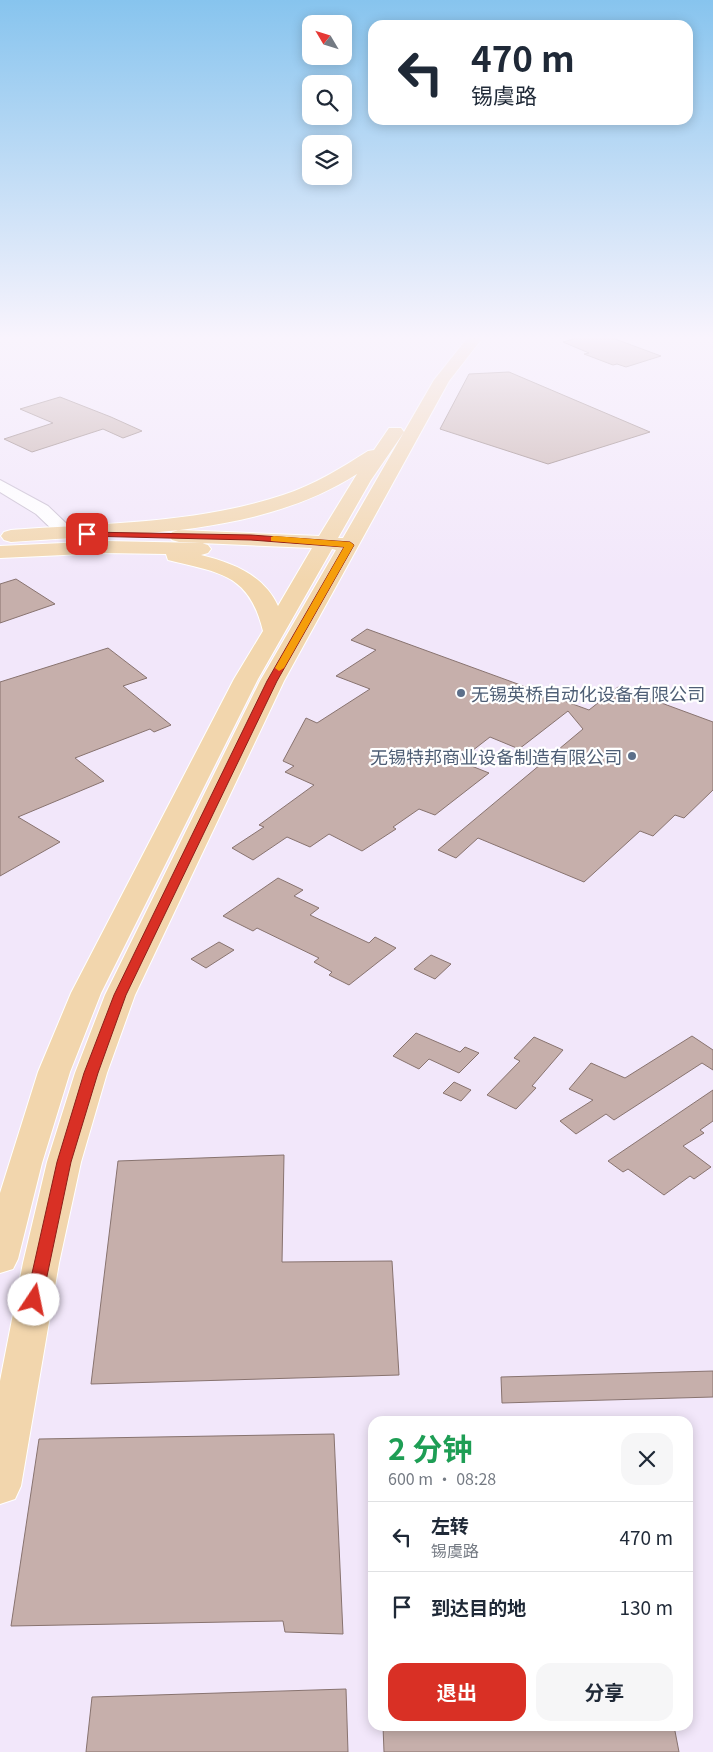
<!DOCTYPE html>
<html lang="zh">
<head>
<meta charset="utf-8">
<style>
	body { margin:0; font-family:Georgia,"Noto Sans SC",serif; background:#f6f6f7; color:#1f2937; height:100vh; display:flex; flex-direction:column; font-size:19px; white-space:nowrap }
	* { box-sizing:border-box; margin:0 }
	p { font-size:16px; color:#747a83 }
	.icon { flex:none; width:28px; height:28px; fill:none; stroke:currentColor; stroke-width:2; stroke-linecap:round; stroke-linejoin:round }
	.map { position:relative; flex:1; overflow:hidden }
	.sheet { position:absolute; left:368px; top:1416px; width:325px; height:315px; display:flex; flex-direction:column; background:#fff; border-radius:15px; box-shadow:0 2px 12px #0003 }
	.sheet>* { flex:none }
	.banner { position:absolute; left:368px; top:20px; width:325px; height:105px; border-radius:15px; box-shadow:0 2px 12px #0003; background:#fff; color:#1f2937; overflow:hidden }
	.needle { width:32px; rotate:308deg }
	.fabs { position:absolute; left:302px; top:15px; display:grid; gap:10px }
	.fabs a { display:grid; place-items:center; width:50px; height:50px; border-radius:10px; background:#fff; box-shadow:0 2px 12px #0003; font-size:25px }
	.pin { position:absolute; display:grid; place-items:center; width:42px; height:42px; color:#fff; margin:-21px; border-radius:10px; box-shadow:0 2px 8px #0006 }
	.me { position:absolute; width:55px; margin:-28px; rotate:11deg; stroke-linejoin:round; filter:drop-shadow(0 0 4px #0008) }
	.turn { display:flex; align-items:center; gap:18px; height:105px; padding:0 20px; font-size:22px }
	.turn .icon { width:65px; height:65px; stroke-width:2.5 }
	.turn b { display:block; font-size:35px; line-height:42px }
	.round { display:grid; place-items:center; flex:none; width:52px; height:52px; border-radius:15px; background:#f6f6f7 }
	.head { display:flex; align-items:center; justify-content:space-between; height:85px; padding:0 20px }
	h1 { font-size:30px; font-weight:700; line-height:38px; color:#1e9e55 }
	.action { display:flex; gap:10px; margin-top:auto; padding:10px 20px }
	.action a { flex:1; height:58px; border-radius:15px; background:#d93025; color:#fff; font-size:20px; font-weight:700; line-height:58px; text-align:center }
	.action a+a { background:#f6f6f7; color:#1f2937 }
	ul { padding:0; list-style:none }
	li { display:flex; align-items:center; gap:15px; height:70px; padding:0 20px; border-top:1px solid #e0e1e3 }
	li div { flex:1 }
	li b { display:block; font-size:19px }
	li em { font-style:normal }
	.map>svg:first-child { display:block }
	.building { fill:#c6afab; stroke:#88736f }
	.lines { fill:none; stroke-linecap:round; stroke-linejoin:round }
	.minor-casing { stroke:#c7bdcf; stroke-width:2 }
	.major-casing { stroke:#fff; stroke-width:2 }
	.minor { fill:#fff; fill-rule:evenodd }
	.major { fill:#f2d6ad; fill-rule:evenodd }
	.route { fill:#d93025; stroke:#8d1f18 }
	.slow { fill:#f59e0b }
	.service-dot { fill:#5c6f8a; stroke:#fff; stroke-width:2 }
	.labels { text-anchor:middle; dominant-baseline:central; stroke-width:4.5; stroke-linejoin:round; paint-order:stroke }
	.service-label { font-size:18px; fill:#4e5e75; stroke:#fff; text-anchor:start }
</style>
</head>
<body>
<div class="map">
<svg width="713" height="1752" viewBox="0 0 713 1752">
	<rect width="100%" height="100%" fill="#f2e7fa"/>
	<!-- building -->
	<path class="building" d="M584,336h23l54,20 -35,11 -9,-3 -4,1 -29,-11 5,-1 -26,-11z
		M509,372l141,60 -102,32 -108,-35 29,-55z
		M60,397l51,20 31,14 -19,7 -20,-9 -71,23 -28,-13 49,-16 -33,-14z
		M16,579l39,25 -55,19v-39z
		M367,629l222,81 29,-23 95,35v68l-29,28 -9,-3 -22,21 -13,-5 -56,51 -106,-44 -22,20 -18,-8 145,-121 -15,-18 -49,38 -29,-12 -31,24 30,12 -54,42 -16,-6 -26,18 3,2 -34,22 -33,-17 -19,13 -23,-10 -34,23 -21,-12 32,-21 -5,-2 55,-40 -29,-13 9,-6 -11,-5 23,-43 11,5 53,-34 -34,-13 40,-26 -25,-10z
		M108,648l39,30 -24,8 48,39 -17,7 -4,-3 -75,29 29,23 -86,36 42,25 -60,34v-194z
		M278,878l25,12 -9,6 25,12 -9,7 59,28 6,-6 21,11 -47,37 -20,-10 3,-3 -18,-10 5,-4 -62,-30 -4,3 -30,-15z
		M219,942l15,8 -28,18 -15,-9z
		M431,955l20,9 -16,15 -21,-10z
		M416,1033l44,19 5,-5 14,6 -20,20 -30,-14 -10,10 -26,-13z
		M692,1036l21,14v20l-11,-7 -88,57 -8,-6 -30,20 -16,-13 33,-21 -24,-11 22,-26 34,15z
		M534,1037l29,13 -31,36 4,2 -20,21 -29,-14 33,-34 -6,-3z
		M454,1082l17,8 -10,11 -18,-8z
		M713,1090v31l-13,9 4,3 -21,13 28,21 -17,12 -4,-3 -26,19 -36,-26 -5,3 -15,-11z
		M284,1155l-2,107 110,-1 7,114 -308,9 27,-223z
		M713,1371v26l-211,6 -1,-26z
		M334,1434l9,200 -58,-2 -2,-11 -272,5 28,-187z
		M346,1689l2,63h-262l6,-55z
		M383,1726h291l5,26h-295z"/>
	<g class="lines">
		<defs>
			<path id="minor" d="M0,480l48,26 22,21 3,4 -3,4h-12l-22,-21 -36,-22z"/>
			<path id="major" d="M469,336h15l-35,45 -165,300 -149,314 -28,78 -26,89 -22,101 -38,223 -6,13 -15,5v-123l23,-118 24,-101 28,-89 30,-78 155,-314 76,-131 -4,-1 -74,130 -157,314 -31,79 -28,91 -24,96 -5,10 -13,4v-80l38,-121 33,-79 163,-314 29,-48c-14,-58 -44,-58 -95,-71l-2,-6 -60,-1 -106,5v-12l106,-5 95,2 7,2 3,4 -3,4 -7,2c32,8 63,20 77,51l34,-58 -133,-6 -7,-2 -3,-4 3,-4 7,-2 140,6 38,-62c-100,64 -232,59 -346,68l-7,-2 -3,-4 3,-4 7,-2c91,-7 185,-6 272,-35 31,-10 58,-27 85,-44l6,-1 15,-22h12l3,4 30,-52zM404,432l-61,106h-5l33,-58z"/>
		</defs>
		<!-- minor casing -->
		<use href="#minor" class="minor-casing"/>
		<!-- major casing -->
		<use href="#major" class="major-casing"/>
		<!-- minor -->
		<use href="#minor" class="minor"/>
		<!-- major -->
		<use href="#major" class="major"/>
	</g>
	<!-- sky -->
	<linearGradient id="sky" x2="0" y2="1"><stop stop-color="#87c4ee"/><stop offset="0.58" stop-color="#f9f4fd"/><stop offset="1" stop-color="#f9f4fd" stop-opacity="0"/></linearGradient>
	<rect width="713" height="582" fill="url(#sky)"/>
	<!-- route -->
	<path class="route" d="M87,532l164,3 99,7 4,3 -77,136 -151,314 -28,78 -27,89 -29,138 -2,5 -6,1 -5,-1 -3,-5 31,-138 27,-89 30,-78 153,-314 77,-134 -93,-7 -167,-4 -1,-2z"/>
	<!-- slow -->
	<path class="slow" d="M274,536l76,6 4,3 -70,123 -5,3 -4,-3 69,-121 -73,-6v-4z"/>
	<!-- markers -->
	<g class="service-dot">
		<circle cx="461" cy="693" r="5"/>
		<circle cx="632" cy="756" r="5"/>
	</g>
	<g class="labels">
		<!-- service labels -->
		<g class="service-label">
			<text x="471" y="693">无锡英桥自动化设备有限公司</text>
			<text x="622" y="756" text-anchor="end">无锡特邦商业设备制造有限公司</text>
		</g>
	</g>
</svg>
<div class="fabs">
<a><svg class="needle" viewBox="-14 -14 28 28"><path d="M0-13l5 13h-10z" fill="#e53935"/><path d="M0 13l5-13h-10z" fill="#747a83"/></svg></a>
<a><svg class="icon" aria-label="search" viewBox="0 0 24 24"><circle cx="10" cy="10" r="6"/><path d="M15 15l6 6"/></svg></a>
<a><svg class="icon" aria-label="layers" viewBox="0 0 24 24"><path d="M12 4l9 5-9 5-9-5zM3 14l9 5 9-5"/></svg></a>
</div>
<div class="pin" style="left:87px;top:534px;background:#d93025"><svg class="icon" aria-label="arrive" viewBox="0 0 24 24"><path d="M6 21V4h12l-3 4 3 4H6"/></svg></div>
<svg class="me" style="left:34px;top:1300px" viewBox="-20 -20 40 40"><circle r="19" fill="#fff"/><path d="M0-13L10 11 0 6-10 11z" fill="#d93025"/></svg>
<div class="banner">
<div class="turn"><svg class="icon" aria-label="left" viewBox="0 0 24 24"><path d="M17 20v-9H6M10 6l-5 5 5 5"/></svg><div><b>470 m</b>锡虞路</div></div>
</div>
<section class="sheet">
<div class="head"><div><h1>2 分钟</h1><p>600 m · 08:28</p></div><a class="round"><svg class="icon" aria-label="close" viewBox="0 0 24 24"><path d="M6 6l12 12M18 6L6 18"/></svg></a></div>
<ul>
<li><svg class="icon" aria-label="left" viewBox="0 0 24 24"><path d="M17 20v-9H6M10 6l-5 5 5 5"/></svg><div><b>左转</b><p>锡虞路</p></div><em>470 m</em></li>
<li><svg class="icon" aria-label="arrive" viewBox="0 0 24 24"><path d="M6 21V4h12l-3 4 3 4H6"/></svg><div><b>到达目的地</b></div><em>130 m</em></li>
</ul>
<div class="action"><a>退出</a><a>分享</a></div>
</section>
</div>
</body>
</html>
